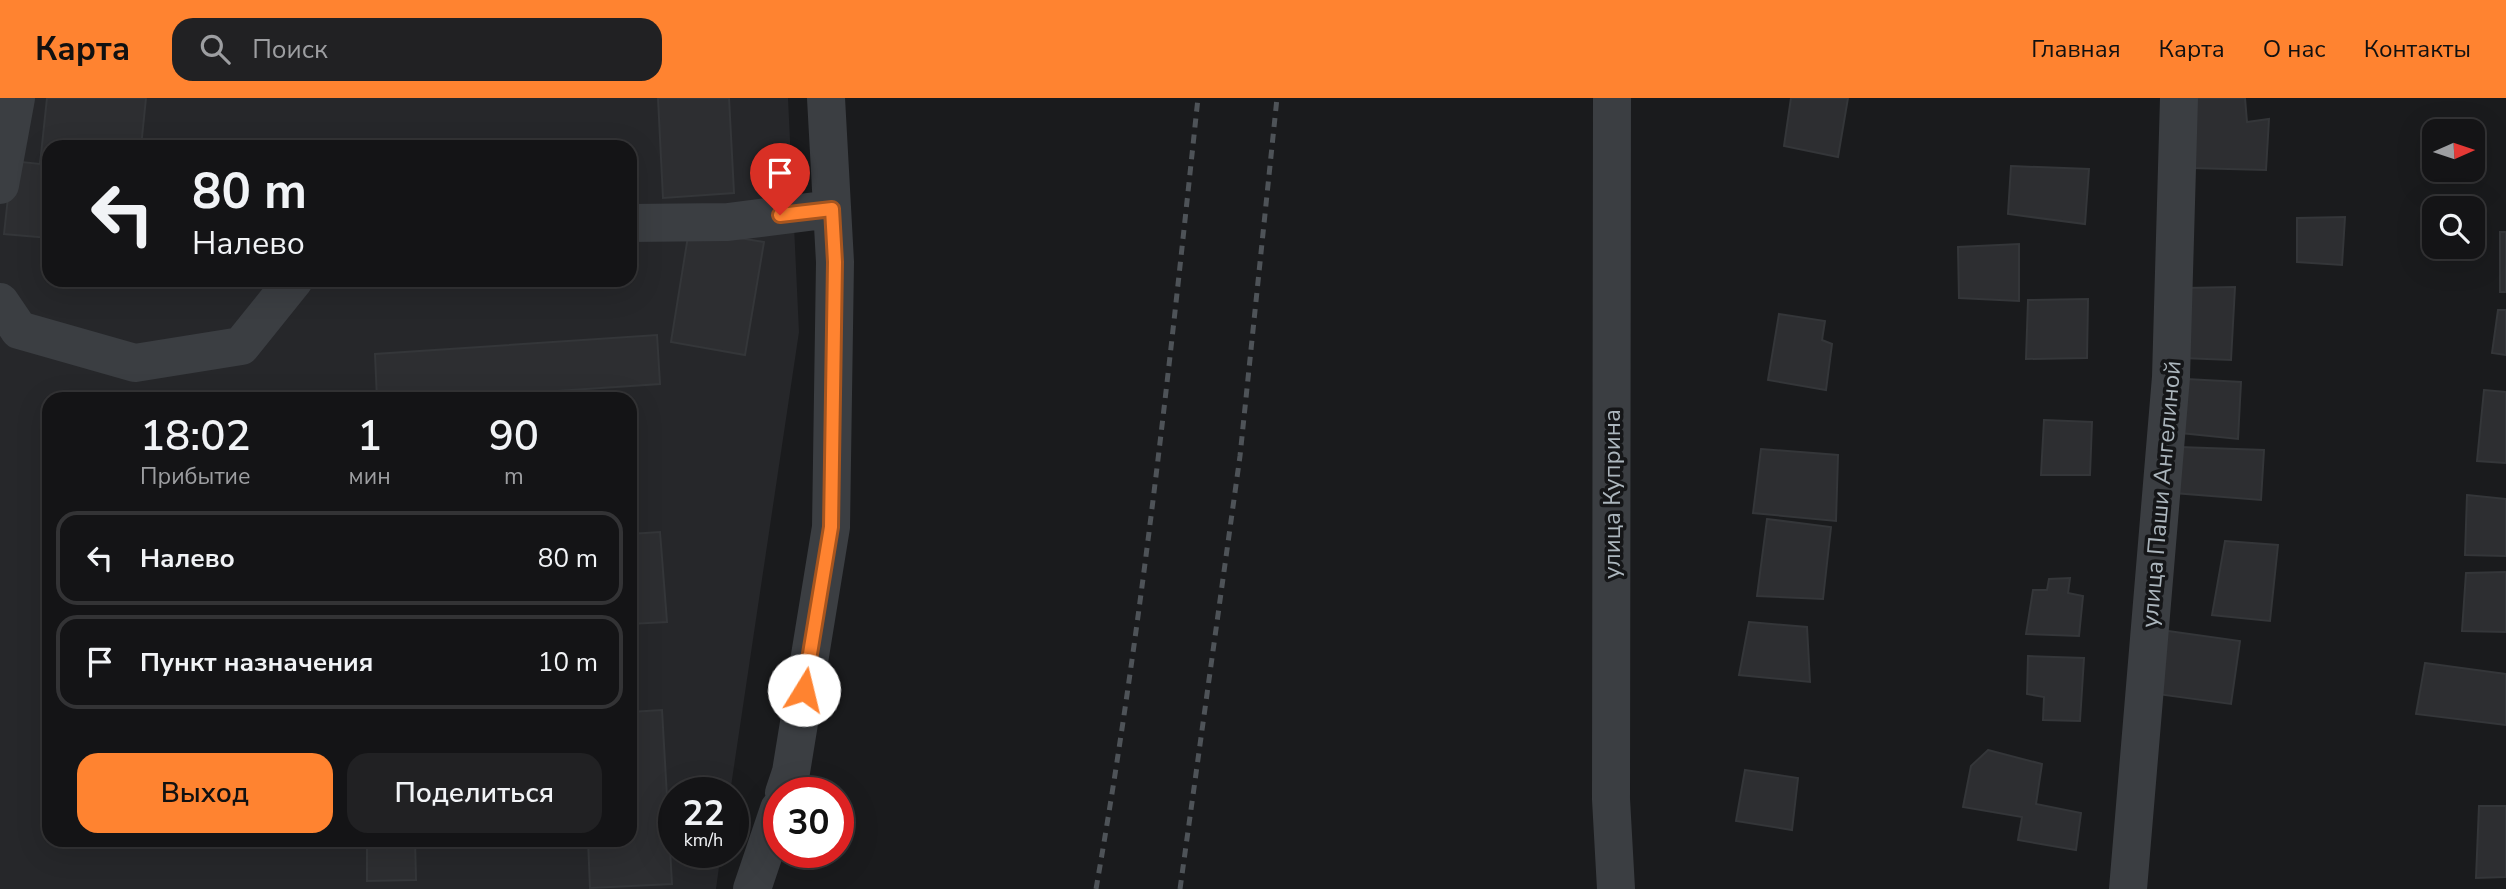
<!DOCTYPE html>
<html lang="ru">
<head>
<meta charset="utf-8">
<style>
	body { margin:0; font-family:"Nunito Sans",sans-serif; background:#212123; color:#f1f3f6; height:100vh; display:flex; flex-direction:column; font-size:26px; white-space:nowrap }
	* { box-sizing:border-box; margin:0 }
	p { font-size:23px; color:#9d9ea1 }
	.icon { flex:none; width:38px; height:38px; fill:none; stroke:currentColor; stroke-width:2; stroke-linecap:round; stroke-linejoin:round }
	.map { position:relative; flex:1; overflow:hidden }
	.details { position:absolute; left:42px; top:294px; width:595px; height:455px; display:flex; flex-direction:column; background:#141416; border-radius:21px; box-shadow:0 7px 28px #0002,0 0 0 2px #333335 }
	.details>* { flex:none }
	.hud { position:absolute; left:42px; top:42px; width:595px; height:147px; border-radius:21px; box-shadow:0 7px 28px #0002,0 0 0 2px #333335; background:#141416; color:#f1f3f6; overflow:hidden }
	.needle { width:46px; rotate:87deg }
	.tools { position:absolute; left:2422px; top:21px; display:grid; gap:14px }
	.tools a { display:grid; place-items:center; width:63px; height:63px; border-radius:14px; background:#141416; box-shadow:0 7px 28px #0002,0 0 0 2px #333335; font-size:35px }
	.speed { position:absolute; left:658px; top:679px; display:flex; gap:14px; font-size:35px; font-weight:700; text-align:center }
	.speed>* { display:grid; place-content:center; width:91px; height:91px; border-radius:50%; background:#141416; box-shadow:0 7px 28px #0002,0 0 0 2px #333335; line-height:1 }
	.speed small { font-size:18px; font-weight:400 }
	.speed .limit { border:10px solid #d22; background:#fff; color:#111 }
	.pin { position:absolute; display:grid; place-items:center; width:60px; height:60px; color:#fff; margin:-72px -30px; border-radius:50% 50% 50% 0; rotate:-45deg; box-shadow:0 0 7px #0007 }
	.pin .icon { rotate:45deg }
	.me { position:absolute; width:77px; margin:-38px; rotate:9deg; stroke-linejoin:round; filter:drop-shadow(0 0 5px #0008) }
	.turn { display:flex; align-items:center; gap:24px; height:147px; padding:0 35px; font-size:32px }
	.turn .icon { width:91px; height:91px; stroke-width:2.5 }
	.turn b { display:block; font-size:49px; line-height:60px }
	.eta { display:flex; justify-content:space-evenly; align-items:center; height:119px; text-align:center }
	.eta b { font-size:42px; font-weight:600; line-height:49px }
	.button { display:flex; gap:14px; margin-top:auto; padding:14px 35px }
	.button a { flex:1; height:80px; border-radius:21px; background:#ff8330; color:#111; font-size:28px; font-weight:600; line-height:80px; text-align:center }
	.button a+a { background:#212123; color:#f1f3f6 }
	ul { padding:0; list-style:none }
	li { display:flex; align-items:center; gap:21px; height:94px; margin:0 14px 10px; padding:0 21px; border:4px solid #333335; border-radius:21px }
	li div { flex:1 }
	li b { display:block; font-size:26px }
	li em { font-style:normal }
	header { display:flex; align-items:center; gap:42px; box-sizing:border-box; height:98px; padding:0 35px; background:#ff8330; color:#111 }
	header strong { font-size:33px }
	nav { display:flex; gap:38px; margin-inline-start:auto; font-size:24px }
	.search { width:490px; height:63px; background:#212123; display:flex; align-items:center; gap:18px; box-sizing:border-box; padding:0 24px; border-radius:21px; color:#9d9ea1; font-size:26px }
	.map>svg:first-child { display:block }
	.built { fill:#26272a; fill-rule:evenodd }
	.building { fill:#2d2e31; stroke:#343639; stroke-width:2 }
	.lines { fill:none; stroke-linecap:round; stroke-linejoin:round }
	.minor { stroke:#3b3e42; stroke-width:38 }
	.rail { stroke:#4e5358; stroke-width:5; stroke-dasharray:9 7; stroke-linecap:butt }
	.route-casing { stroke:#a6551f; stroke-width:18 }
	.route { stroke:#ff8330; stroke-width:12 }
	.labels { text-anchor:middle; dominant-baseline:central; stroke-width:7; stroke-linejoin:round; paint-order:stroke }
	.street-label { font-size:24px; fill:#acb6bd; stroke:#151618 }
</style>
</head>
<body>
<header>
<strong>Карта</strong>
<div class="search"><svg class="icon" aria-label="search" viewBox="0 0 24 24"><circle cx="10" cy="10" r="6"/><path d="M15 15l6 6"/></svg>Поиск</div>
<nav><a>Главная</a><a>Карта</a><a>О нас</a><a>Контакты</a></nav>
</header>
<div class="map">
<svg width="2506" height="791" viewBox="0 0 2506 791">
	<rect width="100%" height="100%" fill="#1a1b1d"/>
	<!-- built -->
	<path class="built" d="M0,0h788l11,234 -69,461h-56v59h47l-5,37h-716zM49,49h581v133h-581zM49,301h581v441h-581z"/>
	<!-- building -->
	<path class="building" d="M47,0h99l-5,49h-92v91l-45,-4 8,-73 28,3z
		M658,0h71l5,95 -71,5z
		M1791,0h57l-10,59 -54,-11z
		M2190,0h55l2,24 22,-3 -3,51 -75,-2z
		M2011,68l78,3 -4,55 -77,-10z
		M2345,119l-3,48 -45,-3v-44z
		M689,132l75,12 -19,113 -74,-13z
		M2500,134h6v60h-6z
		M2019,146v57l-60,-3 -1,-51z
		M2235,189l-4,73 -48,-2 3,-70z
		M2088,201l-1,59 -61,1 2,-59z
		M2498,212h8v45l-14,-2z
		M1779,216l46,7 -3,19 10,4 -6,46 -58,-10z
		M657,237l3,49 -221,15h-62l-2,-45z
		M2186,281l55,3 -3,57 -57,-6z
		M2484,292l22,2v71l-29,-2z
		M2044,322l48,2 -2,53h-49z
		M2179,349l85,3 -3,50 -87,-7z
		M1761,351l77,6 -2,66 -83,-8z
		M2467,397l39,4v57l-41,-1z
		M1767,421l64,8 -8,72 -66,-3z
		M660,434l7,90 -37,2v-90z
		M2225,443l53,4 -8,76 -58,-6z
		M2506,474v60l-44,-1 4,-58z
		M2070,480l-2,15 15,3 -4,40 -53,-2 7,-44h14l2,-11z
		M1749,524l58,5 3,55 -71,-7z
		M2161,532l79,11 -9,63 -74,-10z
		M2028,558l56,2 -4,63 -37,-1 1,-23 -17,-3z
		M2425,565l81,11v51l-90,-11z
		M662,612l10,174 -82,4 -2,-48h42v-128z
		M1988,652l54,14 -6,40 45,9 -5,37 -58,-10 4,-23 -59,-10 8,-41z
		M1745,672l53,8 -6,52 -56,-9z
		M2479,708h27v71l-30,1z
		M367,742h48l1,40 -49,1z"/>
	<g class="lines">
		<!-- minor -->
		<path class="minor" d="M1612,0l-1,701 5,90
			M0,87l16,-87
			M630,125l98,-1 104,-13
			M0,204l19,28 116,33 106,-17 53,-66
			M784,695l7,-21 40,-245 4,-265 -9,-164
			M752,791l27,-80
			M2128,791l43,-512 8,-279"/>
		<!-- rail -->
		<path class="rail" d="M1096,791c46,-262 74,-527 102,-791
			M1180,791l60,-433 37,-358"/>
	</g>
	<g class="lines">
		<defs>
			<path id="route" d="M780,117l52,-6 3,53 -4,265 -27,163"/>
		</defs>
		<!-- route casing -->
		<use href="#route" class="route-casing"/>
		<!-- route -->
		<use href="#route" class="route"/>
	</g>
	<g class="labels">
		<!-- street labels -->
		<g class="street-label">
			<text transform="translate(1612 396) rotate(-90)">улица Куприна</text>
			<text transform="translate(2161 396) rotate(-85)">улица Паши Ангелиной</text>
		</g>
	</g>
</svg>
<div class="tools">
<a><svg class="needle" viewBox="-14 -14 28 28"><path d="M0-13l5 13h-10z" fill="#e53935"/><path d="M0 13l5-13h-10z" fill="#9d9ea1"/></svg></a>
<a><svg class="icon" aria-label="search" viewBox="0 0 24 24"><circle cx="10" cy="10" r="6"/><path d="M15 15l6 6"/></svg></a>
</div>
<div class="speed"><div>22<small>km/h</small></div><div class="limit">30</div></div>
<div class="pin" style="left:780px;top:117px;background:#d93025"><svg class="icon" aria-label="arrive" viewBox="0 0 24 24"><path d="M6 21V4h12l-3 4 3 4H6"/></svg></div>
<svg class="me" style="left:804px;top:592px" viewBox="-20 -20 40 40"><circle r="19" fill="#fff"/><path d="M0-13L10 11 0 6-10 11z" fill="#ff8330"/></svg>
<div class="hud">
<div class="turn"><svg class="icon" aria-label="left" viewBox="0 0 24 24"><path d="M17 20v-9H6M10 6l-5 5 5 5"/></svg><div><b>80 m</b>Налево</div></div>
</div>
<section class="details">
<div class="eta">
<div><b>18:02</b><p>Прибытие</p></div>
<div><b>1</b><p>мин</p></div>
<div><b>90</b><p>m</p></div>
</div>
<ul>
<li><svg class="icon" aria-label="left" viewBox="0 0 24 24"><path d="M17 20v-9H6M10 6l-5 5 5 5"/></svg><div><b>Налево</b></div><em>80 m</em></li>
<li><svg class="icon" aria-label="arrive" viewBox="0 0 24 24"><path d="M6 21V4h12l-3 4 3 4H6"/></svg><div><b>Пункт назначения</b></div><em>10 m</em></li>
</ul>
<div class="button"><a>Выход</a><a>Поделиться</a></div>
</section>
</div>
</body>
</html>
